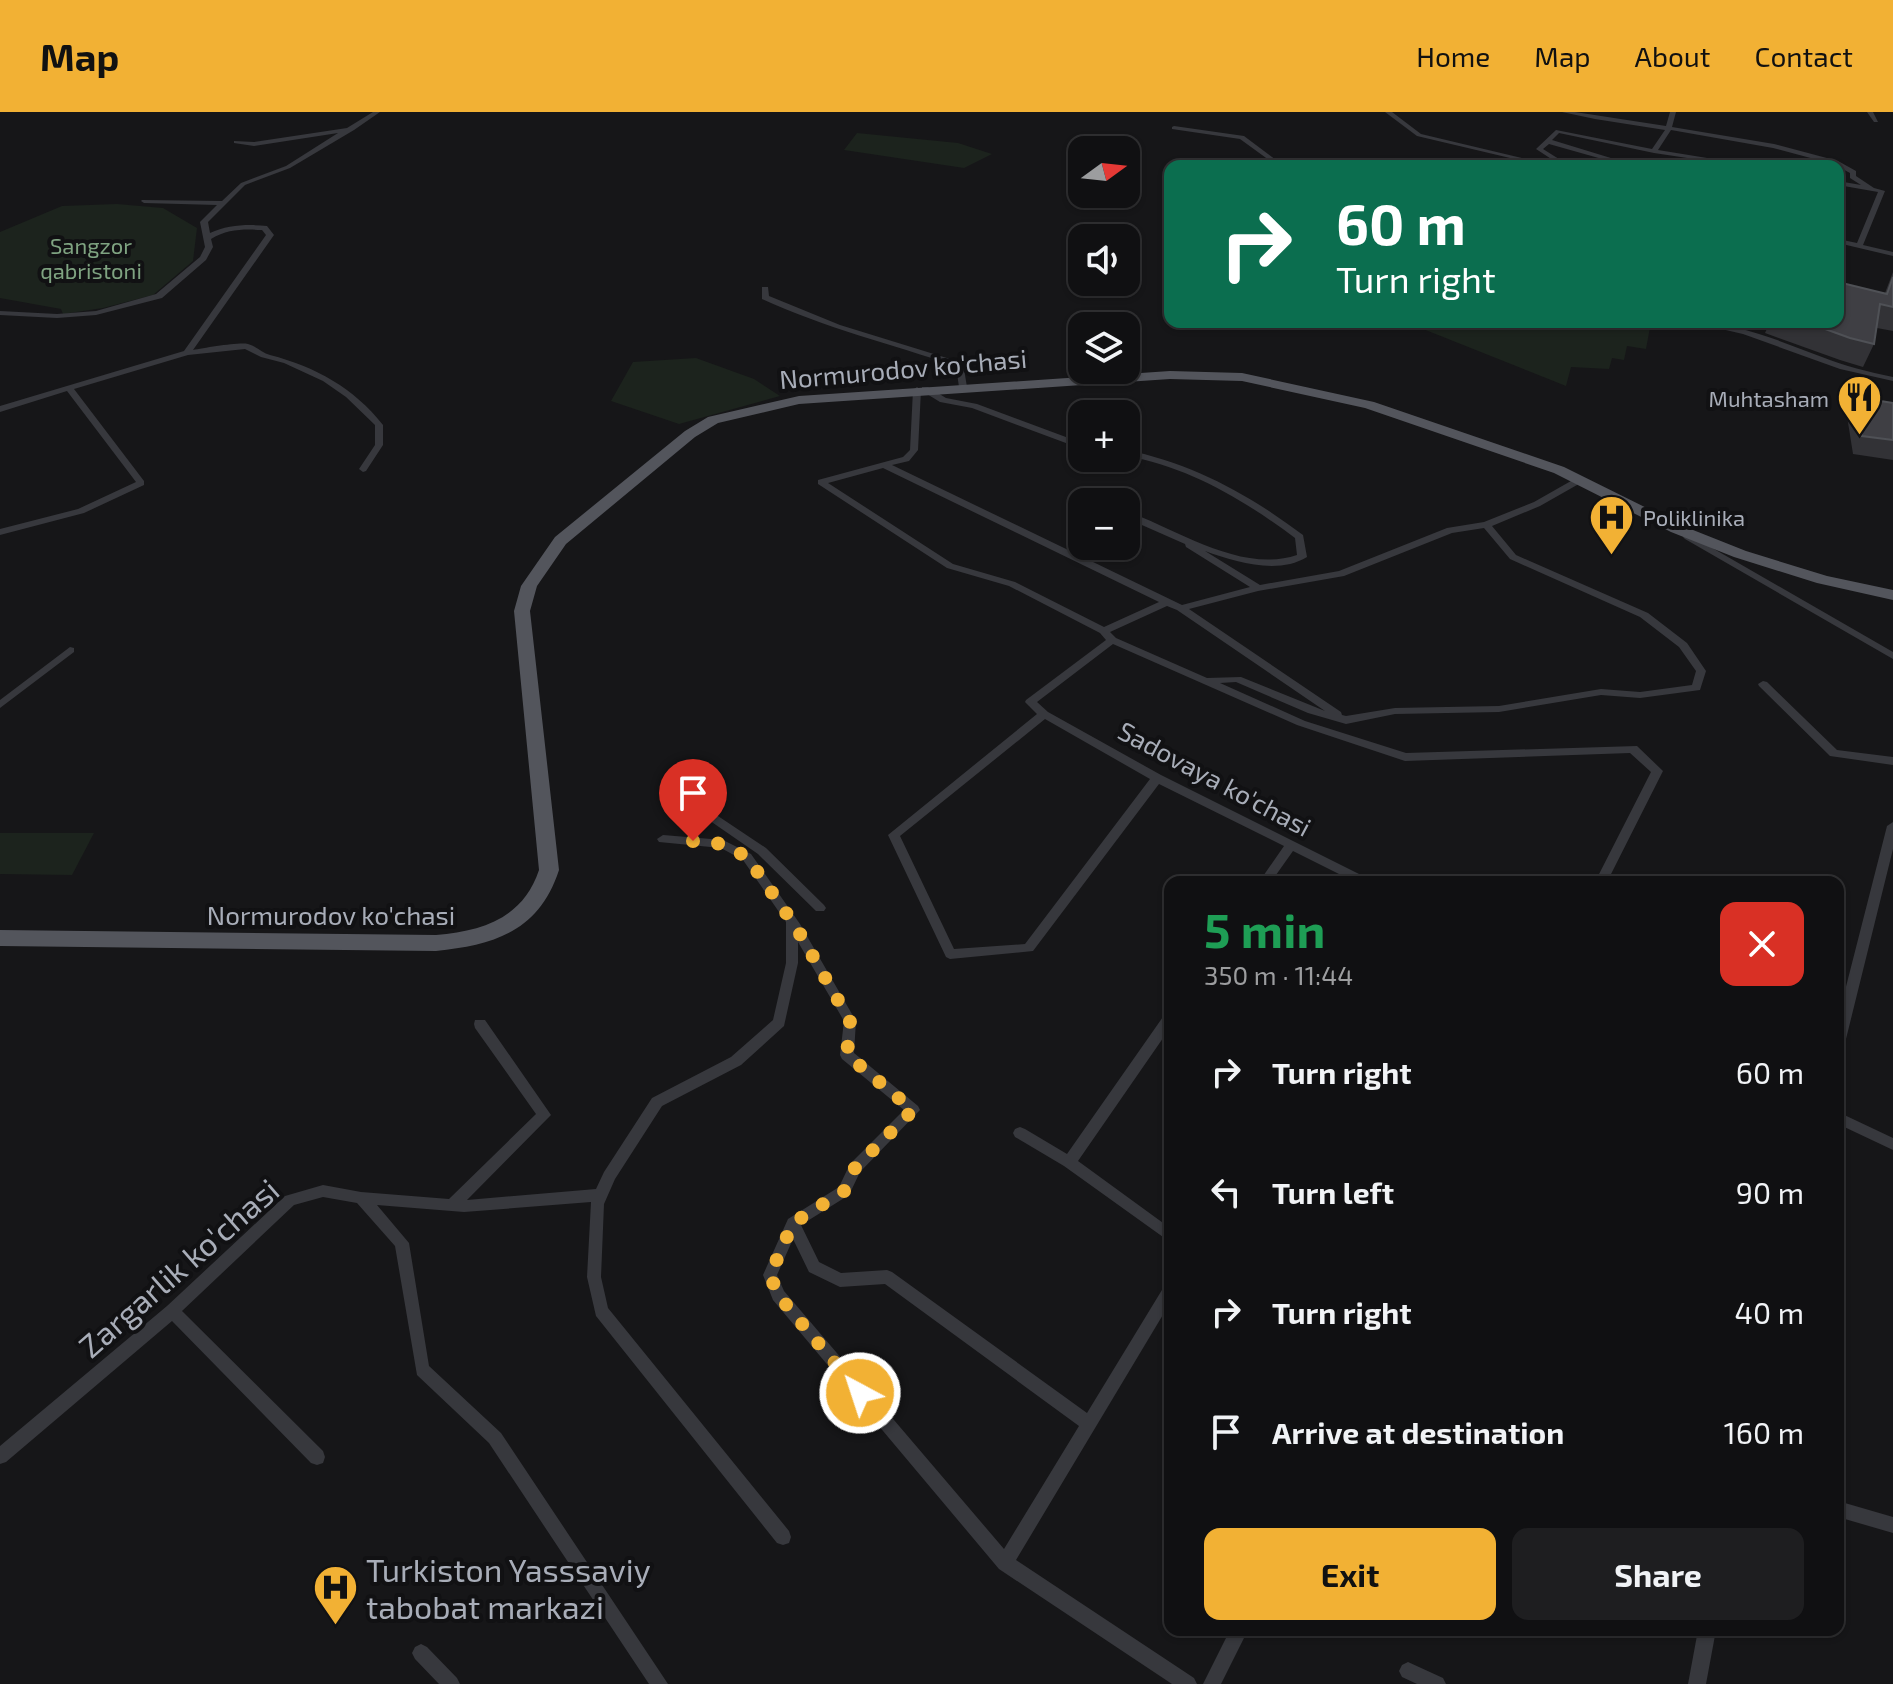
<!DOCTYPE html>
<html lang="en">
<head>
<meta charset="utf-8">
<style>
	body { margin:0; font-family:"Exo 2",sans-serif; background:#1e1e20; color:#f1f3f6; height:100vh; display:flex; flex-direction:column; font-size:30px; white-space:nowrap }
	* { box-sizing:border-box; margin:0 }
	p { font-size:26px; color:#9c9d9f }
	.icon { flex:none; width:44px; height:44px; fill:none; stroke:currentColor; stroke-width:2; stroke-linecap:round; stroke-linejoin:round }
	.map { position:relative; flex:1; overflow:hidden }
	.side { position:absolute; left:1164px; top:764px; width:680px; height:760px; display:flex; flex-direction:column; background:#101012; border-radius:16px; box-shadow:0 2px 6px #0004,0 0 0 2px #303032 }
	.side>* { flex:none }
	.top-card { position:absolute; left:1164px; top:48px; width:680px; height:168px; border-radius:16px; box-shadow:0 2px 6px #0004,0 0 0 2px #303032; background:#0b6e4f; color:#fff; overflow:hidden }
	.needle { width:52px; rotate:75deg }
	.controls { position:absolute; left:1068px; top:24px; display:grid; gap:16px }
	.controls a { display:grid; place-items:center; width:72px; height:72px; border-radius:16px; background:#101012; box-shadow:0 2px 6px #0004,0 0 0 2px #303032; font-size:40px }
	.pin { position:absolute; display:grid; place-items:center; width:68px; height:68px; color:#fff; margin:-82px -34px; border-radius:50% 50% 50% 0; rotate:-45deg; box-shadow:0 0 8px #0007 }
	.pin .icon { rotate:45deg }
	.me { position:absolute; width:88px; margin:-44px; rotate:320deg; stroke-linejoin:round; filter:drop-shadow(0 0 6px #0008) }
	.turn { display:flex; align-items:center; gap:28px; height:168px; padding:0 40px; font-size:36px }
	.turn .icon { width:104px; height:104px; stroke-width:2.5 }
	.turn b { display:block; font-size:56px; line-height:68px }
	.round { display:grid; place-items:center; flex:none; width:84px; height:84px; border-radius:16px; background:#1e1e20 }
	.headline { display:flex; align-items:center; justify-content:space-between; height:136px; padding:0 40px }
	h1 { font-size:48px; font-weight:700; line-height:60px; color:#1e9e55 }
	.button { display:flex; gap:16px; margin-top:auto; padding:16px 40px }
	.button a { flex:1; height:92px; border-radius:16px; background:#f2b134; color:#111; font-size:32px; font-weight:700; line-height:92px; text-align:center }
	.button a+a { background:#1e1e20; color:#f1f3f6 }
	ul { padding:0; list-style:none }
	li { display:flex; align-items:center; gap:24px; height:120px; padding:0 40px }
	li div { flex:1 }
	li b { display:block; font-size:30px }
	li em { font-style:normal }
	header { display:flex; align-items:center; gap:48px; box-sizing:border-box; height:112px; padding:0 40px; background:#f2b134; color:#111 }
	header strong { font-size:38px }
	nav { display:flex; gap:44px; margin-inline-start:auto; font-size:28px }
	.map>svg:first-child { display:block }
	.green { fill:#1c231d }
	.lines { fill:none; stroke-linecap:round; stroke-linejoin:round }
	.minor { fill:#37383d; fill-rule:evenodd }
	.primary { fill:#53555c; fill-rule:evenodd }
	.wall { fill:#323236 }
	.building { fill:#3f3f44; stroke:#4f5156; stroke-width:2 }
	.route { stroke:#f2b134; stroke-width:14; stroke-dasharray:0 25.2 }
	.labels { text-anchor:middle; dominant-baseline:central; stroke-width:8; stroke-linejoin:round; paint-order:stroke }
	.far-park-label { font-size:22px; fill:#7fa381; stroke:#111113 }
	.far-poi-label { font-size:22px; fill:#a8adb8; stroke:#111113; text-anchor:end }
	.street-label { font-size:26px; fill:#a8adb8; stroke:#111113 }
	.near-street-label { font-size:32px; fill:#a8adb8; stroke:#111113 }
	.near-poi-label { font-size:32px; fill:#a8adb8; stroke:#111113; text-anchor:start }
</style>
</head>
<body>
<header>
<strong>Map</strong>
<nav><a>Home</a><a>Map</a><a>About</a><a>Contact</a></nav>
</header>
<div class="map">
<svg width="1893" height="1572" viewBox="0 0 1893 1572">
	<rect width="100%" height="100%" fill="#161618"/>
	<!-- green -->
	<path class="green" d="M857,21l101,10 34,11 -28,14 -120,-18z
		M117,92l46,4 34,20 -4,33 -40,34 -50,13 -40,6 -2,-5 -61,-11v-66l62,-26z
		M1651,210l-5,27 -19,-3 -3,14 -12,-2 -3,11 -38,-2 -5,19 -158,-63z
		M696,246l58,21 26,17 -101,28 -68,-23 22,-39z
		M0,721h94l-22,42 -72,-1z"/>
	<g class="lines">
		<!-- minor -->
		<path class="minor" d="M373,0h7l-26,18 -64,38 -45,17 -37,37 2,11c18,-8 37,-9 57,-7l7,9 -81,115c12,-2 45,-8 55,-6 8,2 14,9 22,11 46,12 84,33 113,70v20l-17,26 -3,1 -4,-3 16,-24v-20l-29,-28 -23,-16 -39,-18 -23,-6 -16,-8 -57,6 -114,34 70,92v4l-60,28 -84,22v-6l78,-20 58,-27 -69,-91 -67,21v-6l184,-55 82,-116 -4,-5c-19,-1 -34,-1 -51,9l2,8 -7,13 -44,38 -66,17 -39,3 -57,-3v-4l57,3 39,-3 60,-17 44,-37 5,-10 -5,-25 17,-17 -73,-2 -3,-2 1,-1 80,1 19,-18 45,-17 52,-33 -84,13 -20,-3v-2l20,1 93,-14z
			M1385,0h7l29,22 135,32h-12l-127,-30z
			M1562,0h13l91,14 4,-14h6l-4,15 102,17 64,17 18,10v5l18,12 11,3 -22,54 30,7v4l-55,-13v-4l19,4 21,-51 -40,-7v-4l23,4 -11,-7v-5l-17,-9 -60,-16 -102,-18 -13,20 86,14 -3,2 -87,-13 -95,-20 -7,7 85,26h-10l-78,-22 -6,5 27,17h-8l-26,-17 20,-19 96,19 13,-19 -70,-11z
			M1867,0h6l5,10h-4z
			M1174,14l70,10 40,30h-7l-37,-27 -68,-10v-2z
			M1333,51l4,3h-7z
			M762,175h6l1,9 71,29 123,38 4,24 -4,2 -4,-2 -3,-21c-65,-22 -131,-38 -194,-67z
			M1399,210h8l-5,4 -4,-2z
			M1691,210c46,0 88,19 131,35 23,9 46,15 71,20v4l-53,-12 -97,-35z
			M917,275l4,3 -3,60 -9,11 -17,4 290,140 68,-18 -64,-40 -1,-3 -59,-26v-7c51,18 115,63 171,44l-2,-17c-51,-38 -106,-71 -169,-82v-6c66,13 124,45 177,85l4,22c-29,18 -72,5 -102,-6l55,34 79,-14 108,-43 37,-6 50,-20 44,-25h6v4l-44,25 -48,20 24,29 132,58 39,30 19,28 -6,19 -60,8 -39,-3 -102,17 -104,2 -49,10 -38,-11 -72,-31 -16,1 85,38 101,32 231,-7 26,25 -56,111h-12l56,-110 -21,-19 -225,8 -108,-36 -184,-81 -76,58 11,10 113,63 208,104 2,3h-16l-62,-31 -22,31h-12l25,-36 -125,-62 -126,167 -83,8 -4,-2 -58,-122 149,-121 -12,-12 1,-2 80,-60 -6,-7 -91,-47 -62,-18 -129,-84v-4l85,-23 7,-7 3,-60zM883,356l276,134 -55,25 -89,-45 -62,-18 -125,-81zM1484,416l26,31 130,58 39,30 17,24 -4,14 -52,7 -39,-3 -102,17 -104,2 -49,8 -4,-1 -1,-3 -152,-103 69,-18 86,-15 108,-43zM1167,494l10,4 148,101 -84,-34 -34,1 -91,-40 -6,-6zM1045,607l105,60 -125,165 -71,5 -54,-113z
			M922,275h6l18,11 31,6 105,39v6l-110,-41 -32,-6 -18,-11z
			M1688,422l205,118v7l-208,-120 -2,-2z
			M70,535l4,1v4l-74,56v-8z
			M1763,569l4,1 70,68 56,7v8l-63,-9 -71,-70 -1,-2z
			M694,688l72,48 58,57 2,3 -2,3h-8l-58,-57 -68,-47 -2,-3 2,-3z
			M1893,710v27l-48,194 -2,4 -5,1v-30l49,-192z
			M663,723l60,5 28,14 49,70 56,97 -2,32 64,53 2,4 -60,62 -11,23 -48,30 18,37 22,11 46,-3 5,2 195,141 78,-128 5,-2v20l-154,257 178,118 3,6h-25l-173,-115 -226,-269 -10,-25 25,-56 51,-32 11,-23 54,-54 -62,-51 -2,-4 4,-34 -46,-79v21l-14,63 -43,39 -79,41 -47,73 -11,25 -3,73 7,31 181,223 2,6 -2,6 -6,2 -6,-2 -181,-227 -9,-39 4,-75 -127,10 -87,-7 32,38 20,123 72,67 167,251h-19l-160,-241 -72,-68 -22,-129 -38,-43 -34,-6 -29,8 -112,106 141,140 2,6 -2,6 -6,2 -6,-2 -139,-142 -166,141 -6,2v-18l167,-140 118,-110 38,-11 38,7 88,7 87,-85 -61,-86 -1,-4 1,-4h10l66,95 -84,85 129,-11 8,-17 48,-74 79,-41 42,-37 13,-57v-41l-43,-62 -22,-12 -62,-6 -2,-3zM793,1127l16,33 31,15 45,-3 194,142 -75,123 -220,-258 -7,-16z
			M1170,901v15l-92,133 92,67v14l-106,-76 -49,-29 -2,-4 2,-4 5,-2 5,2 42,25 98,-140z
			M1838,1000l55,26v12l-55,-26z
			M1838,1389l55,16v16l-55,-16z
			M1230,1518h18l-27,54h-18z
			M1698,1518h18l-10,54h-18z
			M421,1532l6,3 30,31 3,6h-21l-24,-25 -3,-6 3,-6z
			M1408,1550l35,16 3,6h-29l-15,-7 -3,-6 3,-6z"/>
		<!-- primary -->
		<path class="primary" d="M1170,259l72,2 132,29 190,65 119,59 63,25 81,25 66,14v10l-76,-17 -83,-26 -63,-25 -117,-59 -189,-65 -123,-27 -72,-2 -371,25 -81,19 -23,14 -129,107 -29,42 -7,25 29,259c-20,61 -64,75 -123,81l-436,-5v-16l436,5c47,-4 87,-17 103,-65l-25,-259 7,-25 34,-49 130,-106 23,-14 91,-21z"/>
	</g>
	<!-- wall -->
	<path class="wall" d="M1893,160v59l-16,-3 -3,16 -11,23 -23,-7 -75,-27 5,-11h68l47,-29z
		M1856,285l37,6v57l-40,-6 -6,-38z"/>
	<!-- building -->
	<path class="building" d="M1893,165v30l-13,-3 -6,40 -24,-6 -44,-16h32v-40l49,12z
		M1856,285l37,6v37l-31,-4z"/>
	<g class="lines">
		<!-- route -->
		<path class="route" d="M693,729l30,3 24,13 49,70 54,94 -3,34 66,55 -58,58 -11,23 -51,32 -23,52 8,20 82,98"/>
	</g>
	<!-- icons -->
	<defs>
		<symbol id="restaurant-pin" viewBox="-11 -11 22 30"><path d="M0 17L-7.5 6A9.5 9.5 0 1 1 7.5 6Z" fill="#f2b134" stroke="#111113"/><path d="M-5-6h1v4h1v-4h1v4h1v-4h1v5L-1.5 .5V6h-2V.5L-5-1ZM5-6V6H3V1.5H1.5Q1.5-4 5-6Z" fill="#111"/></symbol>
		<symbol id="hospital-pin" viewBox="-11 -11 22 30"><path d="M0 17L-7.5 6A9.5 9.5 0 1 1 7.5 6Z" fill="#f2b134" stroke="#111113"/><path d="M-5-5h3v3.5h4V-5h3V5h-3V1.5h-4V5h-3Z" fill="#111"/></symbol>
	</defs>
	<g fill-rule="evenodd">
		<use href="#restaurant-pin" x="1834" y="260" width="51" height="69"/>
		<use href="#hospital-pin" x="1586" y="380" width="51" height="69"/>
		<use href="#hospital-pin" x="310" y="1450" width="51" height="69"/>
	</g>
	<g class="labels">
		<!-- far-park labels -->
		<g class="far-park-label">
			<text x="91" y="133">Sangzor<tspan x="91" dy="25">qabristoni</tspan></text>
		</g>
		<!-- far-poi labels -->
		<g class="far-poi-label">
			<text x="1829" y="286">Muhtasham</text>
			<text x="1643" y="405" text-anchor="start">Poliklinika</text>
		</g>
		<!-- street labels -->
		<g class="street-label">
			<text transform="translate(903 256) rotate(-5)">Normurodov ko'chasi</text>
			<text transform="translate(1215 666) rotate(28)">Sadovaya ko'chasi</text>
			<text x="331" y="802">Normurodov ko'chasi</text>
		</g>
		<!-- near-street labels -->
		<g class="near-street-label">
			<text transform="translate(178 1155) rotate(-41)">Zargarlik ko'chasi</text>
		</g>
		<!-- near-poi labels -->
		<g class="near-poi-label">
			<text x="366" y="1457">Turkiston Yasssaviy<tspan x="366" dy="37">tabobat markazi</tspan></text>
		</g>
	</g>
</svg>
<div class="controls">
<a><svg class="needle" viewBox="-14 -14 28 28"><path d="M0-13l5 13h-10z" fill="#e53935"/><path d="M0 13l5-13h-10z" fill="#9c9d9f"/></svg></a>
<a><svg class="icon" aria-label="sound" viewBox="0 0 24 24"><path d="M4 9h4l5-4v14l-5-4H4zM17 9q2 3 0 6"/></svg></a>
<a><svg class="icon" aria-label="layers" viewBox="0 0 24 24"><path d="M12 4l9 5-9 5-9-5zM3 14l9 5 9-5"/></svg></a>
<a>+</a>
<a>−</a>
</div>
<div class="pin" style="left:693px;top:729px;background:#d93025"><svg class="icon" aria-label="arrive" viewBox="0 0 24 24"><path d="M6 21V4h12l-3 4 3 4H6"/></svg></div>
<svg class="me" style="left:860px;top:1281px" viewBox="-20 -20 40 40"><circle r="17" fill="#f2b134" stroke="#fff" stroke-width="3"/><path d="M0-11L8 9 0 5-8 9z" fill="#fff"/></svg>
<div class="top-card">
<div class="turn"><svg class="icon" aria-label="right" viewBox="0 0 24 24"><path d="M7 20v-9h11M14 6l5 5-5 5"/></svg><div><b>60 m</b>Turn right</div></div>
</div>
<section class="side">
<div class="headline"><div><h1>5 min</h1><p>350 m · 11:44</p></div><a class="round" style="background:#d93025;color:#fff"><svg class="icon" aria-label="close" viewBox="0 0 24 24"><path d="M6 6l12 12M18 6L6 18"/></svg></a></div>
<ul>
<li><svg class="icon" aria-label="right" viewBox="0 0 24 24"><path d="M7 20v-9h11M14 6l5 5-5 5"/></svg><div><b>Turn right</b></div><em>60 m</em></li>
<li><svg class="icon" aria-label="left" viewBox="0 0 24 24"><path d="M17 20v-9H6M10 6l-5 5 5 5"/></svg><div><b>Turn left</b></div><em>90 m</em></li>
<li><svg class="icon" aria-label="right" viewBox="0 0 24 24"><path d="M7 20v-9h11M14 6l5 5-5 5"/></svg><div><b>Turn right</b></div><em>40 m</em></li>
<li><svg class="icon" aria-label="arrive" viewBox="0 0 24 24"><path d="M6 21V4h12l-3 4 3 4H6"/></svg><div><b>Arrive at destination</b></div><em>160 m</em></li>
</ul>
<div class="button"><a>Exit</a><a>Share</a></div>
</section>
</div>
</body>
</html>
